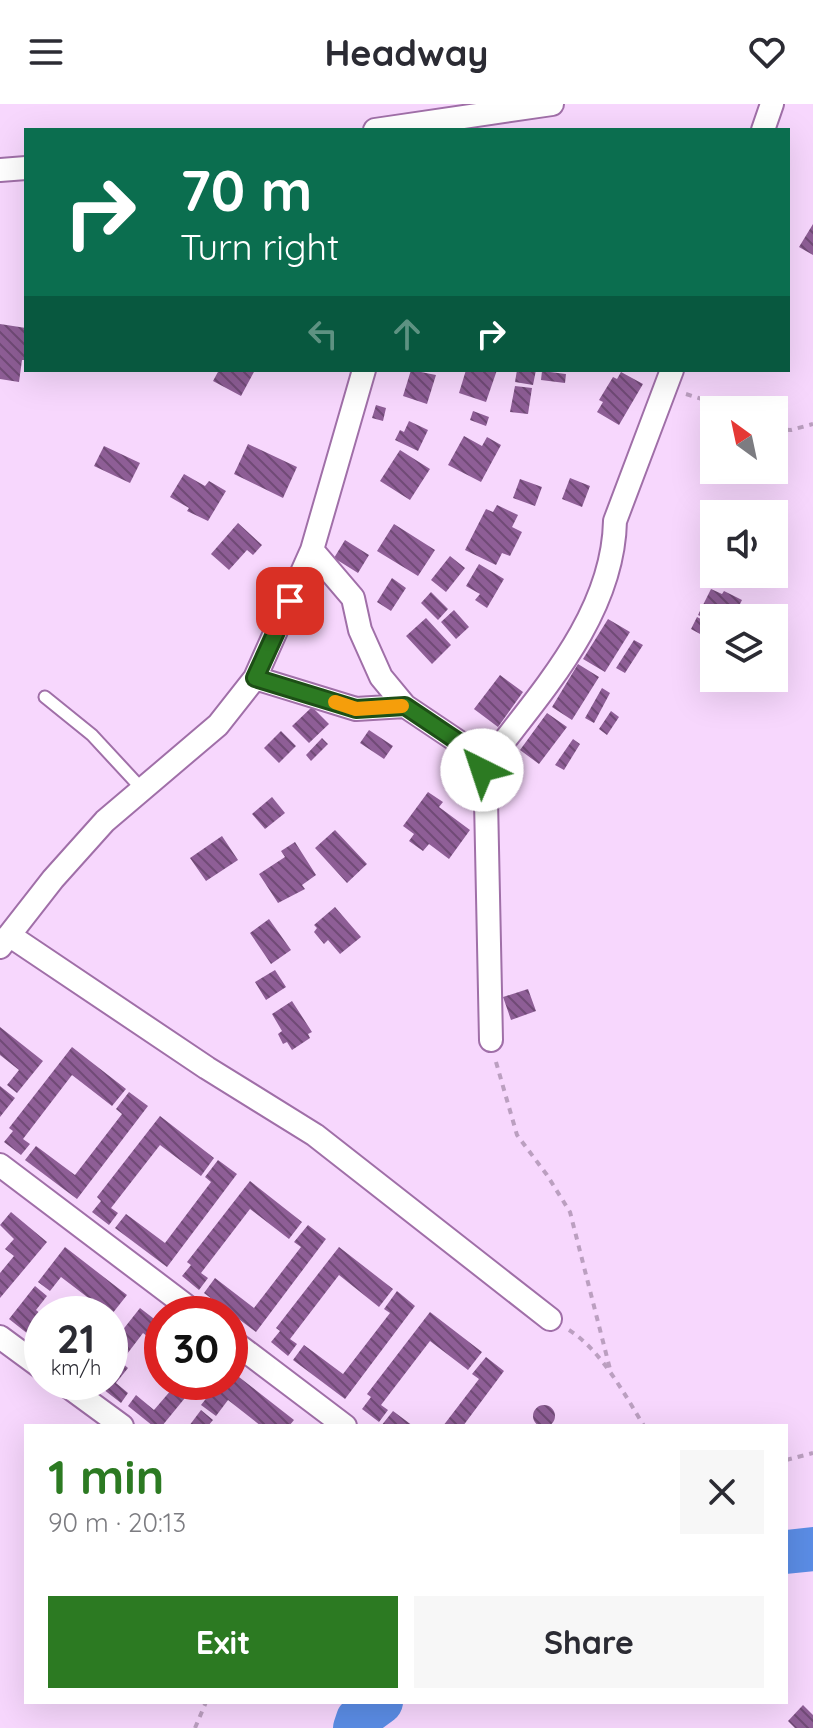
<!DOCTYPE html>
<html lang="en">
<head>
<meta charset="utf-8">
<style>
	body { margin:0; font-family:Quicksand,sans-serif; background:#f7f7f7; color:#2b2b33; height:100vh; display:flex; flex-direction:column; font-size:30px; white-space:nowrap }
	* { box-sizing:border-box; margin:0 }
	p { font-size:26px; color:#7c7c81 }
	.icon { flex:none; width:44px; height:44px; fill:none; stroke:currentColor; stroke-width:2; stroke-linecap:round; stroke-linejoin:round }
	.map { position:relative; flex:1; overflow:hidden }
	.drawer { position:absolute; left:24px; top:1320px; width:764px; height:280px; display:flex; flex-direction:column; background:#fff; border-radius:0px; box-shadow:0 8px 32px #0002 }
	.drawer>* { flex:none }
	.hud { position:absolute; left:24px; top:24px; width:766px; height:244px; border-radius:0px; box-shadow:0 8px 32px #0002; background:#0b6e4f; color:#fff; overflow:hidden }
	.needle { width:52px; rotate:327deg }
	.buttons { position:absolute; left:700px; top:292px; display:grid; gap:16px }
	.buttons a { display:grid; place-items:center; width:88px; height:88px; border-radius:0px; background:#fff; box-shadow:0 8px 32px #0002; font-size:40px }
	.speed { position:absolute; left:24px; top:1192px; display:flex; gap:16px; font-size:40px; font-weight:700; text-align:center }
	.speed>* { display:grid; place-content:center; width:104px; height:104px; border-radius:50%; background:#fff; box-shadow:0 8px 32px #0002; line-height:1 }
	.speed small { font-size:20px; font-weight:400 }
	.speed .limit { border:12px solid #d22; background:#fff; color:#111 }
	.pin { position:absolute; display:grid; place-items:center; width:68px; height:68px; color:#fff; margin:-34px; border-radius:16px; box-shadow:0 4px 12px #0006 }
	.me { position:absolute; width:88px; margin:-44px; rotate:319deg; stroke-linejoin:round; filter:drop-shadow(0 0 6px #0008) }
	.turn { display:flex; align-items:center; gap:28px; height:168px; padding:0 24px; font-size:36px }
	.turn .icon { width:104px; height:104px; stroke-width:2.5 }
	.turn b { display:block; font-size:56px; line-height:68px }
	.lanes { display:flex; align-items:center; height:76px; padding:0 24px; background:#0003; justify-content:center; gap:40px; direction:ltr }
	.lanes .off { opacity:.35 }
	.round { display:grid; place-items:center; flex:none; width:84px; height:84px; border-radius:0px; background:#f7f7f7 }
	.headline { display:flex; align-items:center; justify-content:space-between; height:136px; padding:0 24px }
	h1 { font-size:48px; font-weight:700; line-height:60px; color:#2c7a22 }
	.cta { display:flex; gap:16px; margin-top:auto; padding:16px 24px }
	.cta a { flex:1; height:92px; border-radius:0px; background:#2c7a22; color:#fff; font-size:32px; font-weight:700; line-height:92px; text-align:center }
	.cta a+a { background:#f7f7f7; color:#2b2b33 }
	header { display:flex; justify-content:space-between; align-items:center; height:104px; padding:0 24px; background:#fff; font-size:36px; font-weight:700 }
	.map>svg:first-child { display:block }
	.lines { fill:none; stroke-linecap:round; stroke-linejoin:round }
	.river { stroke:#5b8de6; stroke-width:44 }
	.building { fill:url(#building-back-hatch) }
	.lane-casing { stroke:#a06fa8; stroke-width:15 }
	.street-casing { stroke:#a06fa8; stroke-width:26 }
	.path { stroke:#bb9fc0; stroke-width:4; stroke-dasharray:6 6; stroke-linecap:butt }
	.lane { stroke:#fff; stroke-width:11 }
	.street { stroke:#fff; stroke-width:22 }
	.route-casing { stroke:#1d4f16; stroke-width:20 }
	.route { stroke:#2c7a22; stroke-width:14 }
	.slow { stroke:#f59e0b; stroke-width:14 }
</style>
</head>
<body>
<header><svg class="icon" aria-label="menu" viewBox="0 0 24 24"><path d="M4 6h16M4 12h16M4 18h16"/></svg>Headway<svg class="icon" aria-label="heart" viewBox="0 0 24 24"><path d="M12 20l-8-8c-3-5 5-10 8-4 3-6 11-1 8 4z"/></svg></header>
<div class="map">
<svg width="813" height="1624" viewBox="0 0 813 1624">
	<defs>
		<pattern id="building-back-hatch" width="6" height="6" patternUnits="userSpaceOnUse" patternTransform="scale(2)"><rect width="6" height="6" fill="#8e5e96"/><path d="M-1 5l2 2M0 0l6 6M5-1l2 2" fill="none" stroke="#704a76"/></pattern>
	</defs>
	<rect width="100%" height="100%" fill="#f7d7fd"/>
	<g class="lines">
		<!-- river -->
		<path class="river" d="M786,1448l27,-3
			M355,1624l3,-9 23,-17"/>
	</g>
	<!-- building -->
	<path class="building" d="M813,120v31l-14,-8z
		M0,220l26,4v32h-4l-3,22 -19,-3z
		M219,266h36l-14,26 -28,-15z
		M411,266l25,5 -9,29 -24,-8z
		M466,266h31l-11,32 -27,-9z
		M517,266h19l-3,15 -18,-3z
		M542,267l24,3 -1,9 -24,-3z
		M621,268l22,12 -24,41 -22,-13 6,-10 -4,-2 14,-23 4,2z
		M515,282l17,2 -4,26 -18,-2z
		M376,301l10,3 -3,13 -11,-3z
		M473,307l16,6 -3,9 -16,-6z
		M409,317l19,9 -10,21 -23,-11 5,-10 4,2z
		M464,332l18,10 5,-9 14,8 -20,37 -33,-17z
		M248,340l49,23 -14,31 -49,-24z
		M104,342l36,17 -10,20 -36,-17z
		M400,346l30,19 -20,31 -30,-19z
		M184,370l21,12 4,-5 17,10 -18,30 -21,-10 2,-3 -19,-11z
		M570,374l20,8 -8,21 -20,-8z
		M520,375l22,8 -7,19 -22,-8z
		M497,401l21,10 -6,12 10,5 -12,24 -8,-3 -6,12 -31,-15 21,-41 7,3z
		M238,419l24,22 -9,10 -6,-5 -18,20 -18,-16z
		M394,420l41,26 -17,26 -41,-25z
		M345,436l24,15 -11,18 -24,-15z
		M450,452l15,12 -19,24 -15,-12z
		M479,460l25,15 -17,29 -12,-8 5,-6 -14,-8z
		M392,474l14,10 -15,23 -14,-9z
		M711,485l11,5 2,-3 18,9 -9,18h-19v5l-16,-8z
		M431,488l17,17 -10,11 -17,-17z
		M454,506l15,17 -13,12 -15,-17z
		M697,513l17,9 -3,14 -20,-11z
		M426,514l25,27 -19,19 -26,-28z
		M608,515l22,13 -25,40 -22,-13z
		M634,536l9,5 -18,28 -9,-5z
		M578,560l21,13 -27,43 -20,-13z
		M500,571l23,17 -25,35 -24,-18z
		M602,584l8,5 -16,30 -9,-5z
		M312,603l17,17 -20,19 -17,-17z
		M611,607l8,6 -12,18 -8,-6z
		M547,609l20,14 -28,37 -19,-14z
		M369,626l24,16 -9,13 -24,-16z
		M281,627l15,15 -17,17 -15,-15z
		M322,634l6,6 -17,17 -5,-6z
		M573,635l7,5 -16,26 -9,-5z
		M428,688l15,10 -4,5 31,23 -21,29 -20,-15 -6,7 -14,-10 5,-7 -11,-8z
		M272,693l13,16 -20,16 -13,-15z
		M335,726l32,34 -20,19 -32,-35z
		M222,732l16,24 -32,21 -16,-23z
		M295,738l21,33 -14,10 3,4 -27,14 -19,-29 26,-17 -4,-6z
		M335,803l26,30 -21,17 -12,-14 -4,4 -10,-12 3,-4 -3,-3z
		M269,815l22,31 -20,14 -21,-31z
		M275,866l11,17 -20,13 -11,-18z
		M528,885l8,22 -25,9 -8,-23z
		M292,897l20,31 -4,2 2,4 -18,12 -5,-8 -4,2 -5,-10 4,-3 -10,-17z
		M0,923l43,34 -26,32 -10,-8 12,-15 -19,-15z
		M72,943l54,42 -14,17 -40,-31 -49,64 7,5 -9,11 -17,-13 9,-11 -4,-3z
		M0,982l15,12 -15,19z
		M129,988l19,14 -71,93 -52,-39 11,-14 39,29 47,-61 -6,-5z
		M160,1012l54,42 -13,18 -41,-31 -49,63 7,5 -9,12 -17,-13 9,-11 -4,-4z
		M218,1056l19,14 -70,93 -52,-39 11,-14 39,29 46,-61 -6,-5z
		M250,1077l52,41 -13,17 -39,-30 -49,64 7,5 -9,12 -17,-14 9,-11 -4,-3z
		M11,1108l36,30 -47,56v-25l14,-17 -9,-7 9,-10 -14,-14z
		M308,1121l18,14 -70,93 -52,-39 11,-15 39,30 47,-61 -7,-5z
		M65,1143l62,48 -15,19h-19l6,-8 -38,-29 -11,14 -12,-9z
		M339,1143l54,42 -14,18 -40,-32 -49,64 7,5 -9,12 -17,-14 9,-11 -4,-3z
		M35,1182l12,10 -11,14 6,5v30l-33,-26z
		M397,1187l18,15 -70,93 -52,-39 11,-15 39,29 47,-61 -6,-4z
		M140,1204l22,17v23l-19,-15 -22,29 7,6 -12,15 12,10 -7,10 -27,-21h16v-36z
		M430,1208l52,40 -14,18 -38,-29 -49,64 7,5 -9,12 -17,-13 9,-12 -4,-3z
		M486,1253l18,14 -41,55h-20l36,-47 -7,-5z
		M230,1266l64,50 -5,6h-28l-33,-26 -12,16 -15,-11 18,-23h11z
		M178,1278h20l-36,44h-9l-25,-20 8,-11 18,15z
		M533 1312a11 11 0 1 1 22 0a11 11 0 1 1-22 0Z
		M201,1306l12,10 -5,6h-19z
		M393,1307l20,15h-32z
		M803,1601l10,10v13h-18l-7,-7z"/>
	<g class="lines">
		<defs>
			<path id="lane" d="M45,593l47,38 50,54"/>
			<path id="street" d="M375,26l177,-26
				M763,26l9,-26
				M0,66l26,-2
				M312,446l41,48 7,32 21,47 24,29 64,43 13,21 4,30 5,240
				M255,574l101,31 49,-3
				M482,666c55,-74 131,-152 133,-249l57,-151
				M9,831l198,133 108,67 235,184
				M0,843l53,-68 52,-58 113,-96 37,-47 57,-128 52,-180
				M0,1061l197,149
				M0,1233l42,31
				M230,1235l115,87
				M62,1278l60,44"/>
		</defs>
		<!-- lane casing -->
		<use href="#lane" class="lane-casing"/>
		<!-- street casing -->
		<use href="#street" class="street-casing"/>
		<!-- path -->
		<path class="path" d="M686,290l16,5 13,11
			M774,325l17,1 22,-6
			M496,958l21,73 30,40 23,37 41,161
			M569,1226c32,20 56,65 75,96
			M786,1356l27,-7
			M195,1624l11,-26"/>
		<!-- lane -->
		<use href="#lane" class="lane"/>
		<!-- street -->
		<use href="#street" class="street"/>
	</g>
	<g class="lines">
		<defs>
			<path id="route" d="M290,497l-35,77 101,31 49,-3 64,43 13,21"/>
		</defs>
		<!-- route casing -->
		<use href="#route" class="route-casing"/>
		<!-- route -->
		<use href="#route" class="route"/>
		<!-- slow -->
		<path class="slow" d="M335,598l21,7 46,-3"/>
	</g>
</svg>
<div class="buttons">
<a><svg class="needle" viewBox="-14 -14 28 28"><path d="M0-13l5 13h-10z" fill="#e53935"/><path d="M0 13l5-13h-10z" fill="#7c7c81"/></svg></a>
<a><svg class="icon" aria-label="sound" viewBox="0 0 24 24"><path d="M4 9h4l5-4v14l-5-4H4zM17 9q2 3 0 6"/></svg></a>
<a><svg class="icon" aria-label="layers" viewBox="0 0 24 24"><path d="M12 4l9 5-9 5-9-5zM3 14l9 5 9-5"/></svg></a>
</div>
<div class="speed"><div>21<small>km/h</small></div><div class="limit">30</div></div>
<div class="pin" style="left:290px;top:497px;background:#d93025"><svg class="icon" aria-label="arrive" viewBox="0 0 24 24"><path d="M6 21V4h12l-3 4 3 4H6"/></svg></div>
<svg class="me" style="left:482px;top:666px" viewBox="-20 -20 40 40"><circle r="19" fill="#fff"/><path d="M0-13L10 11 0 6-10 11z" fill="#2c7a22"/></svg>
<div class="hud">
<div class="turn"><svg class="icon" aria-label="right" viewBox="0 0 24 24"><path d="M7 20v-9h11M14 6l5 5-5 5"/></svg><div><b>70 m</b>Turn right</div></div>
<div class="lanes"><svg class="icon off" aria-label="left" viewBox="0 0 24 24"><path d="M17 20v-9H6M10 6l-5 5 5 5"/></svg><svg class="icon off" aria-label="ahead" viewBox="0 0 24 24"><path d="M12 20V5M6 11l6-6 6 6"/></svg><svg class="icon" aria-label="right" viewBox="0 0 24 24"><path d="M7 20v-9h11M14 6l5 5-5 5"/></svg></div>
</div>
<section class="drawer">
<div class="headline"><div><h1>1 min</h1><p>90 m · 20:13</p></div><a class="round"><svg class="icon" aria-label="close" viewBox="0 0 24 24"><path d="M6 6l12 12M18 6L6 18"/></svg></a></div>
<div class="cta"><a>Exit</a><a>Share</a></div>
</section>
</div>
</body>
</html>
